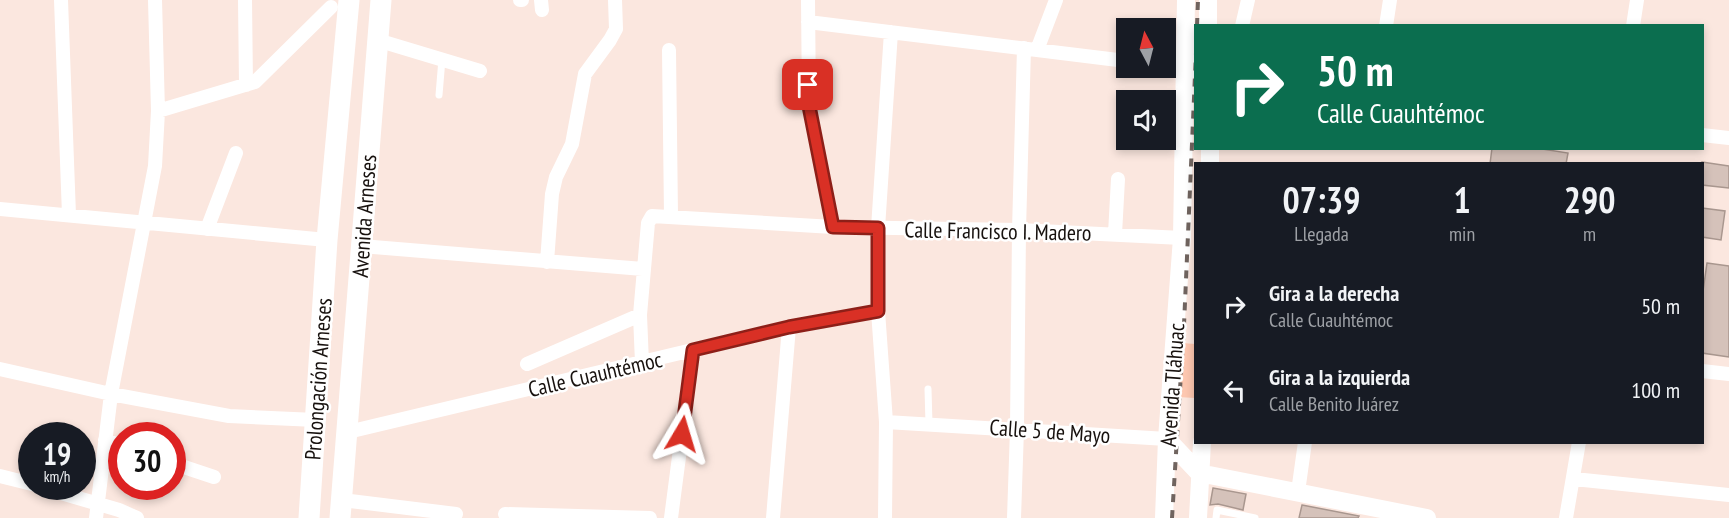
<!DOCTYPE html>
<html lang="es">
<head>
<meta charset="utf-8">
<style>
	body { margin:0; font-family:"PT Sans Narrow",sans-serif; background:#242831; color:#f1f3f6; height:100vh; display:flex; flex-direction:column; font-size:22px; white-space:nowrap }
	* { box-sizing:border-box; margin:0 }
	p { font-size:20px; color:#9ea1a6 }
	.icon { flex:none; width:33px; height:33px; fill:none; stroke:currentColor; stroke-width:2; stroke-linecap:round; stroke-linejoin:round }
	.map { position:relative; flex:1; overflow:hidden }
	.details { position:absolute; left:1194px; top:162px; width:510px; height:282px; display:flex; flex-direction:column; background:#171b24; border-radius:0px; box-shadow:0 3px 9px #0003 }
	.details>* { flex:none }
	.banner { position:absolute; left:1194px; top:24px; width:510px; height:126px; border-radius:0px; box-shadow:0 3px 9px #0003; background:#0b6e4f; color:#fff; overflow:hidden }
	.needle { width:39px; rotate:353deg }
	.tools { position:absolute; left:1116px; top:18px; display:grid; gap:12px }
	.tools a { display:grid; place-items:center; width:60px; height:60px; border-radius:0px; background:#171b24; box-shadow:0 3px 9px #0003; font-size:30px }
	.speed { position:absolute; left:18px; top:422px; display:flex; gap:12px; font-size:30px; font-weight:700; text-align:center }
	.speed>* { display:grid; place-content:center; width:78px; height:78px; border-radius:50%; background:#171b24; box-shadow:0 3px 9px #0003; line-height:1 }
	.speed small { font-size:15px; font-weight:400 }
	.speed .limit { border:9px solid #d22; background:#fff; color:#111 }
	.pin { position:absolute; display:grid; place-items:center; width:51px; height:51px; color:#fff; margin:-26px; border-radius:12px; box-shadow:0 3px 9px #0006 }
	.me { position:absolute; width:66px; margin:-33px; rotate:7deg; stroke-linejoin:round; filter:drop-shadow(0 0 4px #0008) }
	.turn { display:flex; align-items:center; gap:21px; height:126px; padding:0 24px; font-size:27px }
	.turn .icon { width:78px; height:78px; stroke-width:2.5 }
	.turn b { display:block; font-size:42px; line-height:51px }
	.eta { display:flex; justify-content:space-evenly; align-items:center; height:102px; text-align:center }
	.eta b { font-size:36px; font-weight:700; line-height:42px }
	ul { padding:0; list-style:none }
	li { display:flex; align-items:center; gap:18px; height:84px; padding:0 24px }
	li div { flex:1 }
	li b { display:block; font-size:22px }
	li em { font-style:normal }
	.map>svg:first-child { display:block }
	.green { fill:#fdc7b0 }
	.building { fill:#d5c2ba; stroke:#a9978f; stroke-width:1.5 }
	.lines { fill:none; stroke-linecap:round; stroke-linejoin:round }
	.lane { stroke:#fff; stroke-width:7 }
	.street { stroke:#fff; stroke-width:14 }
	.secondary { stroke:#fff; stroke-width:18 }
	.primary { stroke:#fff; stroke-width:21 }
	.rail { stroke:#70645f; stroke-width:4; stroke-dasharray:8 8; stroke-linecap:butt }
	.route-casing { stroke:#8d1f18; stroke-width:15 }
	.route { stroke:#d93025; stroke-width:10 }
	.labels { text-anchor:middle; dominant-baseline:central; stroke-width:5; stroke-linejoin:round; paint-order:stroke }
	.street-label { font-size:22px; fill:#17110e; stroke:#fff }
</style>
</head>
<body>
<div class="map">
<svg width="1729" height="518" viewBox="0 0 1729 518">
	<rect width="100%" height="100%" fill="#fbe7df"/>
	<!-- green -->
	<path class="green" d="M1182,343l13,1v54l-17,-1z"/>
	<!-- building -->
	<path class="building" d="M1492,148h44l32,5 -2,11h-76z
		M1702,162l27,4v22l-27,-3z
		M1702,208l23,3 -4,29 -19,-3z
		M1707,263l22,3v91l-27,-4v-55z
		M1213,488l33,6 -3,16 -25,-6 -8,1z
		M1302,505l57,11 -1,2h-59z"/>
	<g class="lines">
		<!-- lane -->
		<path class="lane" d="M439,95l3,-36
			M928,389l1,35
			M1216,518l1,-8 38,8"/>
		<!-- street -->
		<path class="street" d="M61,0l8,215
			M245,0l1,85
			M520,0h2
			M541,0l1,10
			M808,0l1,106 24,121
			M808,22l318,39
			M1242,26l6,-26
			M1386,26l4,-26
			M1633,26l4,-26
			M377,40l103,31
			M669,50l2,166
			M1037,50l19,-50
			M1166,66l30,4
			M158,111l97,-29 76,-75
			M1702,135l27,3
			M0,209l316,30
			M207,229l29,-76
			M1115,234l3,-55
			M361,246l282,23
			M547,262l5,-68 4,-17 16,-33 13,-70 25,-34 6,-11 -1,-29
			M642,363l-2,-48 8,-92 4,-7 181,11 186,3 163,8
			M527,364l113,-49
			M0,369l111,25 118,22 87,4
			M1702,371l27,3
			M886,422l281,17
			M348,432l441,-105 89,-16
			M105,440l17,6
			M172,463l42,14
			M0,476l32,8
			M1574,479l155,16
			M37,486l82,24 18,8
			M1298,492l7,-50
			M342,500l114,14
			M505,514l145,4
			M96,518l15,-124 44,-228 3,-55 -3,-111
			M671,518l22,-168
			M773,518l16,-191
			M885,518l1,-96 -8,-111v-83l13,-196
			M1014,518l3,-89 2,-199 5,-182
			M1566,518l13,-76"/>
		<!-- secondary -->
		<path class="secondary" d="M1208,26v-26
			M1210,148v16
			M1167,439l32,34 228,45
			M1164,518l3,-79 15,-201 4,-238
			M1198,518l4,-76"/>
		<!-- primary -->
		<path class="primary" d="M309,518l18,-278 22,-240
			M340,518l41,-518"/>
		<!-- rail -->
		<path class="rail" d="M1197,26l1,-26
			M1172,518l12,-193 12,-272"/>
	</g>
	<g class="lines">
		<defs>
			<path id="route" d="M682,434l11,-84 96,-23 89,-16v-83l-45,-1 -24,-121 -1,-21"/>
		</defs>
		<!-- route casing -->
		<use href="#route" class="route-casing"/>
		<!-- route -->
		<use href="#route" class="route"/>
	</g>
	<g class="labels">
		<!-- street labels -->
		<g class="street-label">
			<text transform="translate(364 216) rotate(-86)">Avenida Arneses</text>
			<text transform="translate(998 231) rotate(1)">Calle Francisco I. Madero</text>
			<text transform="translate(595 374) rotate(-13)">Calle Cuauhtémoc</text>
			<text transform="translate(318 379) rotate(-86)">Prolongación Arneses</text>
			<text transform="translate(1172 385) rotate(-86)">Avenida Tláhuac</text>
			<text transform="translate(1050 431) rotate(4)">Calle 5 de Mayo</text>
		</g>
	</g>
</svg>
<div class="tools">
<a><svg class="needle" viewBox="-14 -14 28 28"><path d="M0-13l5 13h-10z" fill="#e53935"/><path d="M0 13l5-13h-10z" fill="#9ea1a6"/></svg></a>
<a><svg class="icon" aria-label="sound" viewBox="0 0 24 24"><path d="M4 9h4l5-4v14l-5-4H4zM17 9q2 3 0 6"/></svg></a>
</div>
<div class="speed"><div>19<small>km/h</small></div><div class="limit">30</div></div>
<div class="pin" style="left:808px;top:85px;background:#d93025"><svg class="icon" aria-label="arrive" viewBox="0 0 24 24"><path d="M6 21V4h12l-3 4 3 4H6"/></svg></div>
<svg class="me" style="left:682px;top:434px" viewBox="-20 -20 40 40"><path d="M0-17L14 15 0 8-14 15z" fill="#d93025" stroke="#fff" stroke-width="4"/></svg>
<div class="banner">
<div class="turn"><svg class="icon" aria-label="right" viewBox="0 0 24 24"><path d="M7 20v-9h11M14 6l5 5-5 5"/></svg><div><b>50 m</b>Calle Cuauhtémoc</div></div>
</div>
<section class="details">
<div class="eta">
<div><b>07:39</b><p>Llegada</p></div>
<div><b>1</b><p>min</p></div>
<div><b>290</b><p>m</p></div>
</div>
<ul>
<li><svg class="icon" aria-label="right" viewBox="0 0 24 24"><path d="M7 20v-9h11M14 6l5 5-5 5"/></svg><div><b>Gira a la derecha</b><p>Calle Cuauhtémoc</p></div><em>50 m</em></li>
<li><svg class="icon" aria-label="left" viewBox="0 0 24 24"><path d="M17 20v-9H6M10 6l-5 5 5 5"/></svg><div><b>Gira a la izquierda</b><p>Calle Benito Juárez</p></div><em>100 m</em></li>
</ul>
</section>
</div>
</body>
</html>
